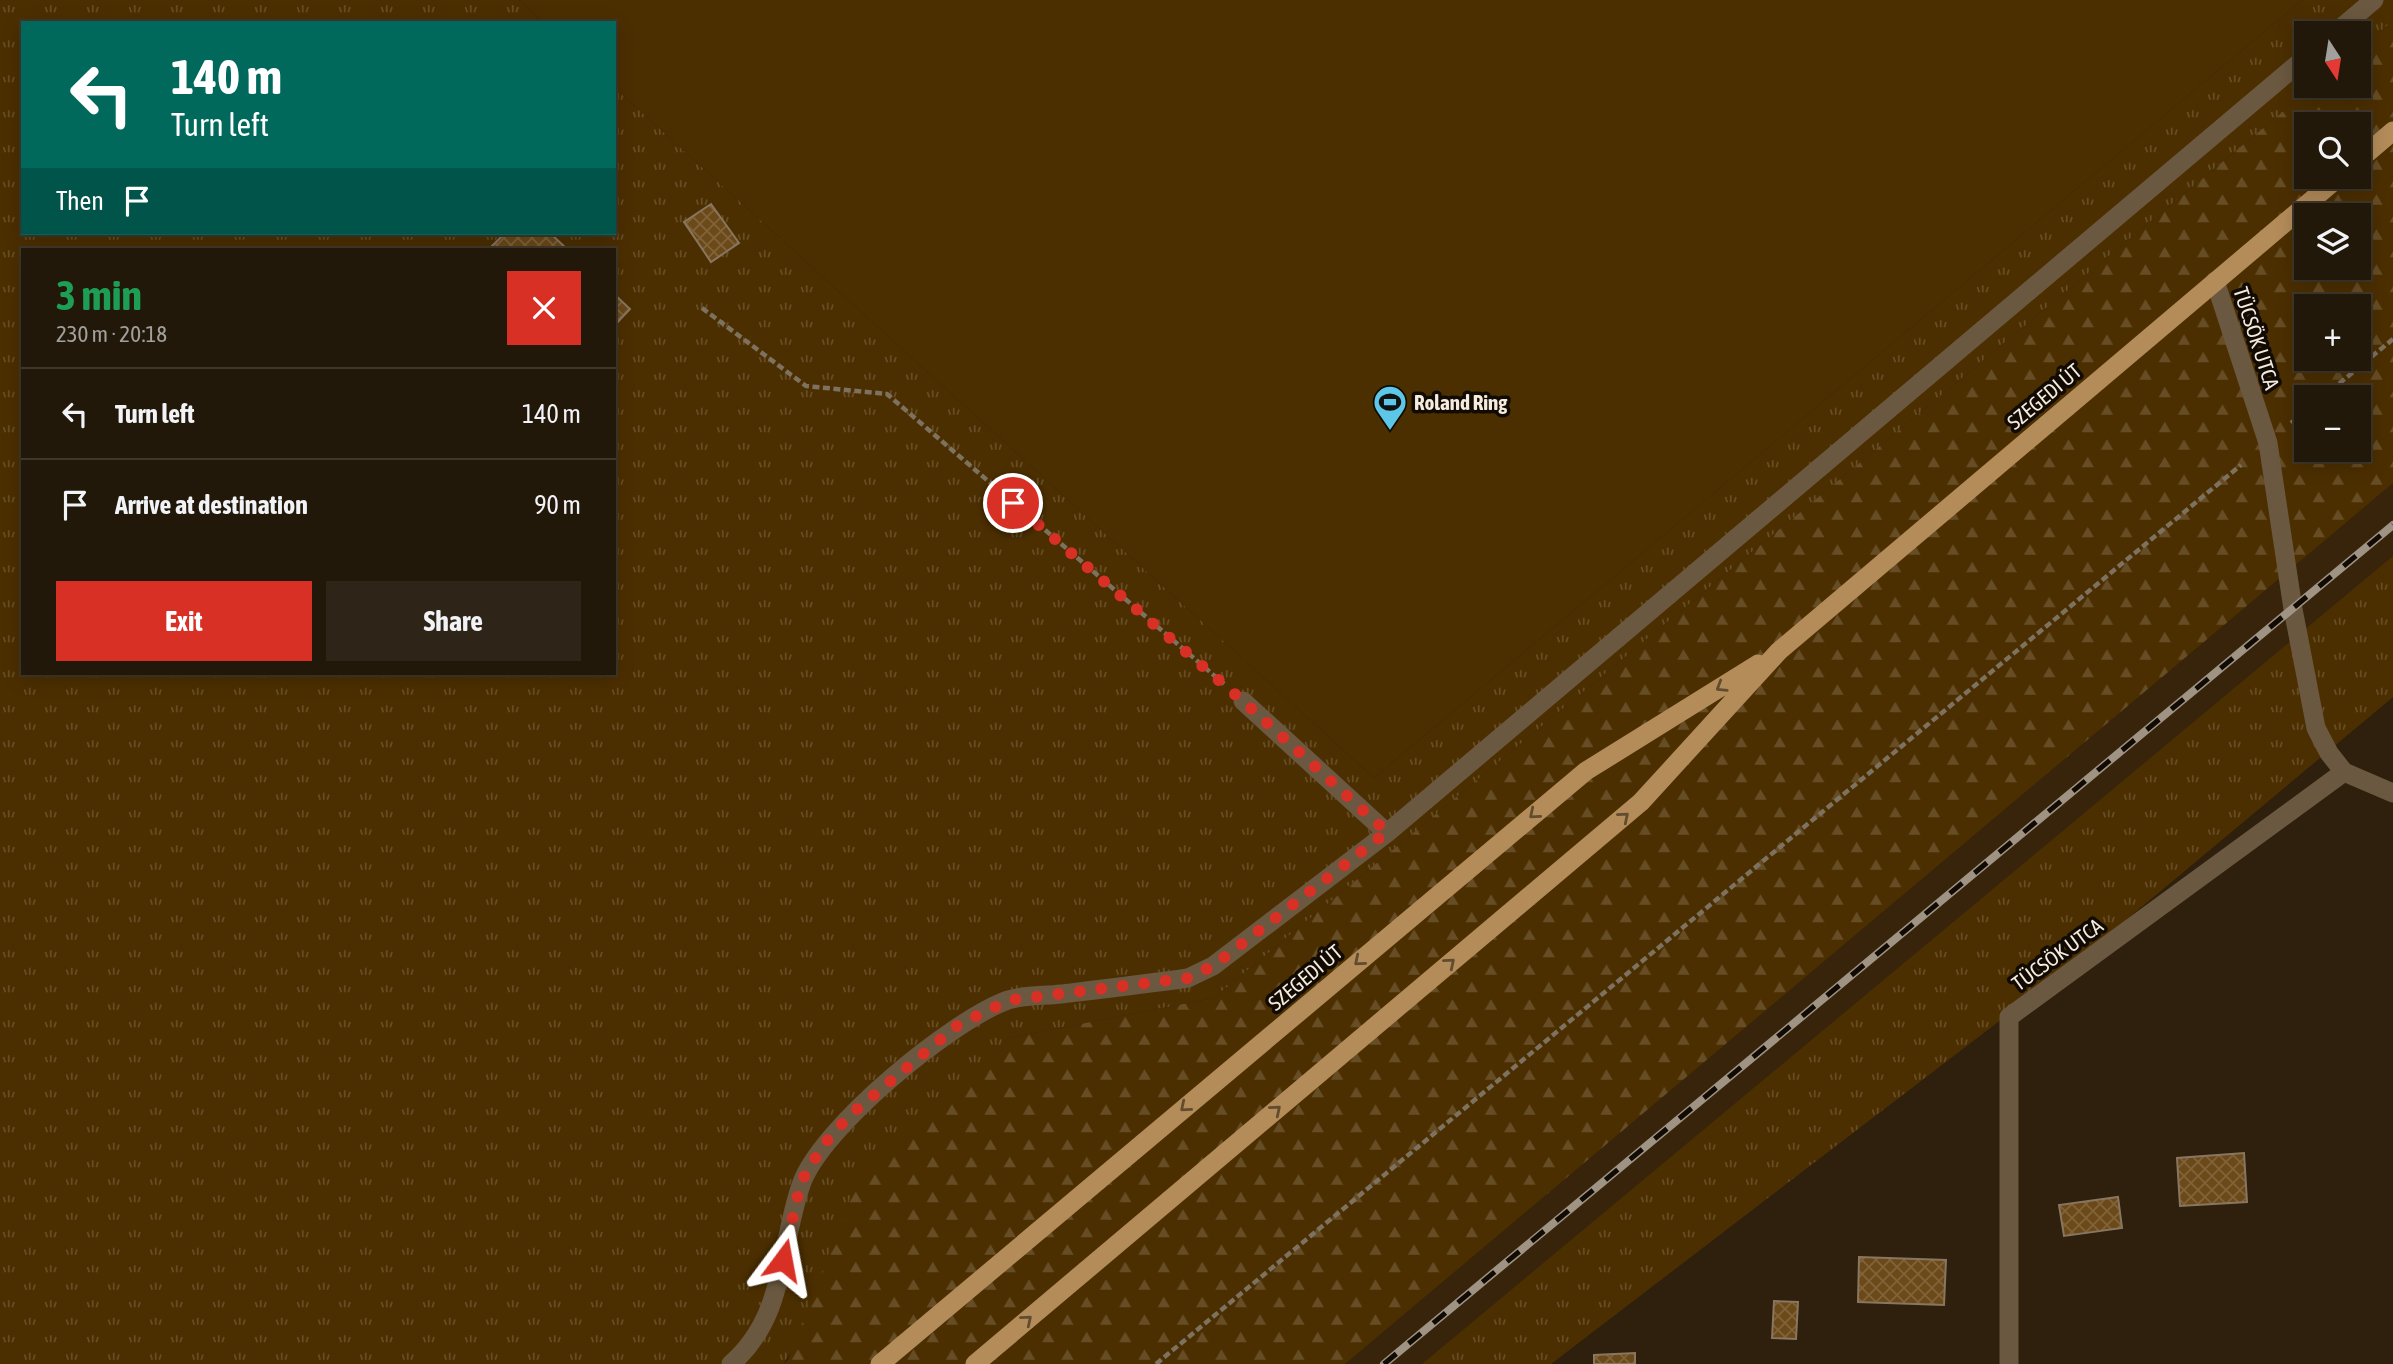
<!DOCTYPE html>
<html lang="en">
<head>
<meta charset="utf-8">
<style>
	body { margin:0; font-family:"Asap Condensed",sans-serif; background:#2e2518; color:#f1f3f6; height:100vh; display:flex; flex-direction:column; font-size:26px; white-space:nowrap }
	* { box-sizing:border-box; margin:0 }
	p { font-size:23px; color:#a2a09c }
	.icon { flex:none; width:38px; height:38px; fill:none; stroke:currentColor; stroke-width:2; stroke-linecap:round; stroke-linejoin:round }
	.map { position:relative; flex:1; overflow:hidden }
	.side { position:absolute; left:21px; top:248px; width:595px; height:427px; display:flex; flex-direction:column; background:#22180a; border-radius:0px; box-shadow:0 4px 18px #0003,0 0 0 2px #3f372b }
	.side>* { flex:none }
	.guide { position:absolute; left:21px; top:21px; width:595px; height:214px; border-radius:0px; box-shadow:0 4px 18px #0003,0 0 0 2px #3f372b; background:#00695c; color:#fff; overflow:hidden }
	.needle { width:46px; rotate:168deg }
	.tools { position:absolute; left:2294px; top:21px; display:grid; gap:14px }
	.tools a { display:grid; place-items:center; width:77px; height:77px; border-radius:0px; background:#22180a; box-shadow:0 4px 18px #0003,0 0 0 2px #3f372b; font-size:35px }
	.pin { position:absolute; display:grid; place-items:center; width:60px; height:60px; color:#fff; margin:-30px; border:4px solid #fff; border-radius:50%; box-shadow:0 2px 7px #0007 }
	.me { position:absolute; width:77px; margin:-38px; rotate:13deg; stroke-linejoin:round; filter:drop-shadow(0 0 5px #0008) }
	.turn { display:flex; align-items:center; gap:24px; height:147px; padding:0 35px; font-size:32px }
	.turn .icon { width:91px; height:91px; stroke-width:2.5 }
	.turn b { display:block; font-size:49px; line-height:60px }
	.then { display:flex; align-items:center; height:66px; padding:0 35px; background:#0003; gap:14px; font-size:26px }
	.round { display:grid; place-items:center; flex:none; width:74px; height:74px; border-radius:0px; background:#2e2518 }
	.headline { display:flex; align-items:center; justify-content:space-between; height:119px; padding:0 35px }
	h1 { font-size:42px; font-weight:700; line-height:52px; color:#1e9e55 }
	.action { display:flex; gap:14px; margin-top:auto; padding:14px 35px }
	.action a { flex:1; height:80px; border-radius:0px; background:#d93025; color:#fff; font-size:28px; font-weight:700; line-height:80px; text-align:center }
	.action a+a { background:#2e2518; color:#f1f3f6 }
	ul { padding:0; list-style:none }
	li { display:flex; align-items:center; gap:21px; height:91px; padding:0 35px; border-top:2px solid #3f372b }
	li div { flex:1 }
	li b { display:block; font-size:26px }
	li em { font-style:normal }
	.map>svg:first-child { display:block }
	.built { fill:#37240b }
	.grass { fill:url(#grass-tufts); fill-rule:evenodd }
	.forest { fill:url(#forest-firs); fill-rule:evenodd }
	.park { fill:#4c2f00 }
	.building { fill:url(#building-cross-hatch); stroke:#887661; stroke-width:2 }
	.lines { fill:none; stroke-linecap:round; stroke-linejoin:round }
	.path { stroke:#7d7160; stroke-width:4.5; stroke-dasharray:7 3.5; stroke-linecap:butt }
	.service { stroke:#6b5840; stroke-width:19 }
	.minor { stroke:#6b5840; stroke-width:19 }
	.primary { stroke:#b48c5a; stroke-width:19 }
	.rail-casing { stroke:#9f9384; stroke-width:8 }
	.rail { stroke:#110b04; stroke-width:5; stroke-dasharray:16; stroke-linecap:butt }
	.oneway { stroke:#624c2f }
	.route { stroke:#d93025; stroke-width:12; stroke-dasharray:0 21.6 }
	.labels { text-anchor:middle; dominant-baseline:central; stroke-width:7; stroke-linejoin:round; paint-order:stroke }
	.street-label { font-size:21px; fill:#f5ebdf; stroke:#110b04 }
	.poi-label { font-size:21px; font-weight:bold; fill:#f5ebdf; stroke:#110b04; text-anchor:start }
</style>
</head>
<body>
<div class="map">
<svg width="2393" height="1364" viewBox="0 0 2393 1364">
	<defs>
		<pattern id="grass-tufts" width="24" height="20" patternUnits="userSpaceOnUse" patternTransform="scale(1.75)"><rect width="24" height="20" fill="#4c2f00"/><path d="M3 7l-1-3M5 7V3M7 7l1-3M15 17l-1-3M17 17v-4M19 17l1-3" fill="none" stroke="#664d25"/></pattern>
		<pattern id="forest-firs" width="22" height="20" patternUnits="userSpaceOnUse" patternTransform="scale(1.75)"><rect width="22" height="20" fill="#4c2f00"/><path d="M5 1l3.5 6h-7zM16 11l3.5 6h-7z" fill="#664d25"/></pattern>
		<pattern id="building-cross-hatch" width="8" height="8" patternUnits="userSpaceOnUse" patternTransform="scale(1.75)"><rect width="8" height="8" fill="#6b4919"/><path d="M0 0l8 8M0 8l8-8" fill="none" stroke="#81633a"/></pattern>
	</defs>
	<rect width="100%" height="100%" fill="#2e200d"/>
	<!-- built -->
	<path class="built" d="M2393,483v73l-971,808h-77z"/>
	<!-- grass -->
	<path class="grass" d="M0,0h519l25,23h-521v210h591v-146l760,691 928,-778h91v21l-34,28v-16h-53v53h8l-1100,912 -206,40 -225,326h-783zM23,250h591v424h-591z
		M2393,556v141l-327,273 -515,394h-129z"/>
	<!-- forest -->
	<path class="forest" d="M2393,21v462l-1048,881h-562l5,-4 69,-180 151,-142 206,-40 1100,-912h45v-37zM2306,124h53v53h-53zM2306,215h53v53h-53zM2306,306h53v53h-53zM2306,397h53v53h-53z"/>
	<!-- park -->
	<path class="park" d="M519,0h1783l-928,778 -760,-691v-64h-70z"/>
	<!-- building -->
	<path class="building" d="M711,204l28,39 -28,19 -27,-40z
		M505,233h45l18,17h-80z
		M614,294l16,15 -16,17z
		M2244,1153l3,49 -67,4 -3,-48z
		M2118,1197l4,31 -58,8 -5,-31z
		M1859,1257l87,3 -2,45 -86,-3z
		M1774,1301l24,1 -2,37 -24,-1z
		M1635,1353v11h-41v-9z"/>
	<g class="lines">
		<!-- path -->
		<path class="path" d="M702,308l104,78 81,8 337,290
			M2323,397l70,-58
			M2291,423l15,-12
			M1156,1364l1085,-899"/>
		<!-- service -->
		<path class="service" d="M2335,33l39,-33
			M1243,701l144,132
			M731,1364c55,-48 48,-115 70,-179 19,-57 151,-165 207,-185 16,-5 36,-4 53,-6 42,-5 85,-10 127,-16l25,-12 174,-133 919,-776"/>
		<!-- minor -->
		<path class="minor" d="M2215,281l53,162 25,166 23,119 13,25 15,19 49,21
			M2009,1364v-347l335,-245"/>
		<!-- primary -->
		<path class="primary" d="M2359,160l34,-29
			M880,1364l706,-593 172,-107
			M975,1364l666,-562 138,-151 560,-474"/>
		<defs>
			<path id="rail" d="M1384,1364l1009,-839"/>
		</defs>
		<!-- rail casing -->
		<use href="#rail" class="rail-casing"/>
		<!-- rail -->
		<use href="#rail" class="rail"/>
	</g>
	<!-- one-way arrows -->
	<defs><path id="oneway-chevron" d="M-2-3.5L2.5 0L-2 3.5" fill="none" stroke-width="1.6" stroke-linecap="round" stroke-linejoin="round" transform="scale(1.75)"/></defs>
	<g class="oneway">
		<use href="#oneway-chevron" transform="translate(1721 687) rotate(148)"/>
		<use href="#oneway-chevron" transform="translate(1534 814) rotate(140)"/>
		<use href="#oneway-chevron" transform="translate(1624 817) rotate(-40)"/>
		<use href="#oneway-chevron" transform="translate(1359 961) rotate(140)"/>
		<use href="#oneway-chevron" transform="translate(1450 963) rotate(-40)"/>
		<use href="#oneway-chevron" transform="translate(1185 1107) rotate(140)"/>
		<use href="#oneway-chevron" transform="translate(1276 1110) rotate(-40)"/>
		<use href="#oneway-chevron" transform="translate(1027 1320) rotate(-40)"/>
	</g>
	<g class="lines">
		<!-- route -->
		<path class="route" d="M783,1260l18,-78 23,-38 26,-29 108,-90 52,-25 178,-22 25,-12 174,-134 -144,-131 -230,-198"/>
	</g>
	<!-- icons -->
	<defs>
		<symbol id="stadium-pin" viewBox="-11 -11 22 30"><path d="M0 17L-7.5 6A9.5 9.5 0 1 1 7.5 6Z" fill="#5dc7e8" stroke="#110b04"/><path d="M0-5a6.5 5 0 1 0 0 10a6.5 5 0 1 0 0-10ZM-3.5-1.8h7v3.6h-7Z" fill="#111"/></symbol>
	</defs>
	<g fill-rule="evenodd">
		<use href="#stadium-pin" x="1371" y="383" width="38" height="52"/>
	</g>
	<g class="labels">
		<!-- street labels -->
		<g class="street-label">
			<text transform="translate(2257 338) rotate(72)">TÜCSÖK UTCA</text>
			<text transform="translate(2044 396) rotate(-40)">SZEGEDI ÚT</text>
			<text transform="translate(2057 954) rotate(-36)">TÜCSÖK UTCA</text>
			<text transform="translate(1305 977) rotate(-40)">SZEGEDI ÚT</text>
		</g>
		<!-- poi labels -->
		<g class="poi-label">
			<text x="1414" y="402">Roland Ring</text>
		</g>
	</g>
</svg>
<div class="tools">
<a><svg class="needle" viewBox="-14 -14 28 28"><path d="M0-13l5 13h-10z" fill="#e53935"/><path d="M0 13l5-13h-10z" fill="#a2a09c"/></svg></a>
<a><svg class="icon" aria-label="search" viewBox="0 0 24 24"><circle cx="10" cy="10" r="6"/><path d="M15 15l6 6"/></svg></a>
<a><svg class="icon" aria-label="layers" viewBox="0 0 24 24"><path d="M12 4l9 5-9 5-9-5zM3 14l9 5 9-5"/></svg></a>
<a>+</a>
<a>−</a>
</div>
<div class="pin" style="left:1013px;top:503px;background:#d93025"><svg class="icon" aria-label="arrive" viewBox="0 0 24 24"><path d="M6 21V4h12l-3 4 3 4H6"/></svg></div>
<svg class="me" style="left:783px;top:1260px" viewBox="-20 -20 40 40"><path d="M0-17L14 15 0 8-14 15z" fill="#d93025" stroke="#fff" stroke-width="4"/></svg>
<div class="guide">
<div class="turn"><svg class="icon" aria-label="left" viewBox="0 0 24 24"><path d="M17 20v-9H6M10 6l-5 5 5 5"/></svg><div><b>140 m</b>Turn left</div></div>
<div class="then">Then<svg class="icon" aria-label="arrive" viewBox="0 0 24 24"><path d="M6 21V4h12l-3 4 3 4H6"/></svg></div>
</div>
<section class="side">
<div class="headline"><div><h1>3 min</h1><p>230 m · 20:18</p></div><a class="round" style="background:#d93025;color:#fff"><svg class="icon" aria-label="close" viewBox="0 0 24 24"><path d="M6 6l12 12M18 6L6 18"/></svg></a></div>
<ul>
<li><svg class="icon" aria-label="left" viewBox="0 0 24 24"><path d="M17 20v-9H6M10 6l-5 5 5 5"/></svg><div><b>Turn left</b></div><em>140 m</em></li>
<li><svg class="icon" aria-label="arrive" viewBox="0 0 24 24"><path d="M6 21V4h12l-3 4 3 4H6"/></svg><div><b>Arrive at destination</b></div><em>90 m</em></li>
</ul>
<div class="action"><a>Exit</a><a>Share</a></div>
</section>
</div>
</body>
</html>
